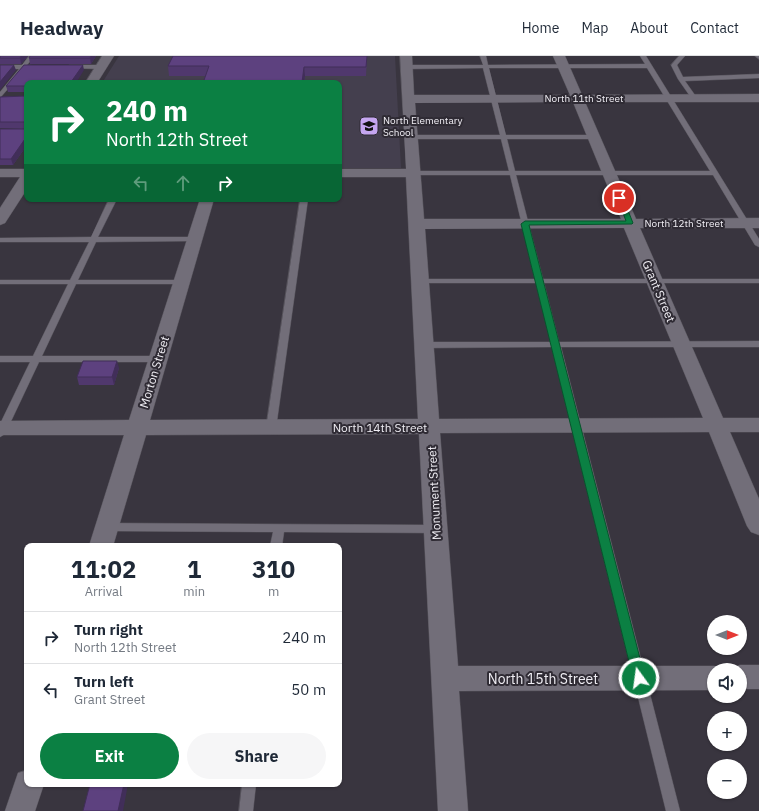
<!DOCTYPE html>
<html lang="en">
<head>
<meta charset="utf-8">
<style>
	body { margin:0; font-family:"IBM Plex Sans",sans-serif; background:#f6f6f7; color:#1f2937; height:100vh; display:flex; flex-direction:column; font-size:15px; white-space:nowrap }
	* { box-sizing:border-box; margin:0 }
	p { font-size:13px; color:#747a83 }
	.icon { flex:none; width:22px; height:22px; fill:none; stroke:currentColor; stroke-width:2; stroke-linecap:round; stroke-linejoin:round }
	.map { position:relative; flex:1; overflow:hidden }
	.side { position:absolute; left:24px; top:487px; width:318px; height:244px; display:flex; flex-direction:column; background:#fff; border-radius:8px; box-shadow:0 1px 3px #0004 }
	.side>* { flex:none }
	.guide { position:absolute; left:24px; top:24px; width:318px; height:122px; border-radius:8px; box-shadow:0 1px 3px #0004; background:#0b8043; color:#fff; overflow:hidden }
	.needle { width:26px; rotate:90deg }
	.controls { position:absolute; left:707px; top:559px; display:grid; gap:8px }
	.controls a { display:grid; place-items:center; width:40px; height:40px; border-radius:50%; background:#fff; box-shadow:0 1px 3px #0004; font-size:20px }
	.pin { position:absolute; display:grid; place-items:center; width:34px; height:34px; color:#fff; margin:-17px; border:2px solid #fff; border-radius:50%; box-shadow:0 1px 4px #0007 }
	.me { position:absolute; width:44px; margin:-22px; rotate:346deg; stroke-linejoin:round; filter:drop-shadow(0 0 3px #0008) }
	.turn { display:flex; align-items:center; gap:14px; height:84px; padding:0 16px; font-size:18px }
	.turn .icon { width:52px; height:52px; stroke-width:2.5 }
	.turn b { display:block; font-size:28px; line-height:34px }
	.lanes { display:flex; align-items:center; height:38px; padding:0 16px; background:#0003; justify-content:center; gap:20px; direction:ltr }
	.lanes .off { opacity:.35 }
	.eta { display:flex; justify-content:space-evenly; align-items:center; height:68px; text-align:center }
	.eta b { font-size:24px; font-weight:700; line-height:28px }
	.primary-button { display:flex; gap:8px; margin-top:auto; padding:8px 16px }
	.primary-button a { flex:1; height:46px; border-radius:24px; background:#0b8043; color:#fff; font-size:16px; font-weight:700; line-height:46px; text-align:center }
	.primary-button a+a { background:#f6f6f7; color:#1f2937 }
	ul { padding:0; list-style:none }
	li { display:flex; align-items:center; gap:12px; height:52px; padding:0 16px; border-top:1px solid #e0e1e3 }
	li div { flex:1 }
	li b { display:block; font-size:15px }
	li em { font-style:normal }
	header { display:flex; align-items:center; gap:24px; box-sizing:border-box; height:56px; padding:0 20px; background:#fff; border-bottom:1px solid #e0e1e3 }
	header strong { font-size:19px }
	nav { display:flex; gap:22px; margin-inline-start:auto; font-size:14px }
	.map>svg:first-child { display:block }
	.built { fill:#443f4e }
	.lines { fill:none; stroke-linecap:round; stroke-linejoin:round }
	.service-casing { stroke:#56535b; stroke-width:1 }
	.minor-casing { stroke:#56535b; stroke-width:1 }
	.service { fill:#726e79; fill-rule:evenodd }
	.minor { fill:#726e79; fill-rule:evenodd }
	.wall { fill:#50386d }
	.shaded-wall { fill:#412e59 }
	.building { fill:#5d417f; stroke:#412e59 }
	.route { fill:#0b8043; stroke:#07532c }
	.labels { text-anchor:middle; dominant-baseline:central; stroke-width:4; stroke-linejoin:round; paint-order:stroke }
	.far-street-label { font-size:10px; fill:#f0eef4; stroke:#2f2b34 }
	.far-poi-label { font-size:10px; fill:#f0eef4; stroke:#2f2b34; text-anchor:start }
	.street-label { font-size:12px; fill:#f0eef4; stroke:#2f2b34 }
	.near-street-label { font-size:14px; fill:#f0eef4; stroke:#2f2b34 }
</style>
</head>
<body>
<header>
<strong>Headway</strong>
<nav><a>Home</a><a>Map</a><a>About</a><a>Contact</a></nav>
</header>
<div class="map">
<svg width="759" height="755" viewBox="0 0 759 755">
	<rect width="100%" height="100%" fill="#39353f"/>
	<!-- built -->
	<path class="built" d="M119,0h276l6,112h-62v-85h-237z"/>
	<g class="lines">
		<defs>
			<path id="service" d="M29,0h6l-8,9 11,1v2l-13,1 -25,29v-6l19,-23h-19v-4h22z
				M480,0h6l2,9 157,-1 -5,-8h6l113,183v8l-4,-2 -42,-70h-197l27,104h216v4h-215l15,59 200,-1v6h-198l119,464h-14l-114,-464 -127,1 -4,-3 4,-3h126l-15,-59h-116l-4,-2 4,-2h115l-25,-104h-97l-3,-2 3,-2h96l-8,-32h-90l-3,-2 3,-2h89l-17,-67 -77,1 -3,-2 3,-2h77zM489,12h158l63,103h-195l-8,-32h86l3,-2 -3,-2h-87z
				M679,0h6l-8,9 6,12 76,-3v4l-74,3 12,17 -5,1 -14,-20 -7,-14z
				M755,0h4v3z
				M70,9h30l3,2 -3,2 -32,-1v-2z
				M109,143h8l-19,38h97l4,2 -4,2 -99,1 -18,38h104l4,2 -4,2h-106l-34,72h116l5,3 -5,3h-119l-34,72 -5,3v-13l30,-62h-30v-6h33l35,-72h-68v-4h70l19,-38h-89v-4l91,-1z
				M300,143h8l-32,229 -5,3 -5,-3z
				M107,467l329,2 4,1 2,3 -2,3 -4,1 -152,-1 -2,14h-12l3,-14 -166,-1 -4,-1 -2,-3 2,-3z
				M242,728h14l-3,27h-14z"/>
			<path id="minor" d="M102,0h12l-17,27h-12z
				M400,0h12l2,39h156l-17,-39h12l17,39 177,-1v8h-174l51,117 123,-1v10h-119l83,190h36v14h-29l29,67v36l-8,-3 -4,-6 -38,-94 -269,1 18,233h256l10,4h-10v20l-255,1 9,120h-30l-19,-377 -273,1 -33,111h-24l35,-111h-124v-14l129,-1 71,-221h14l-64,221 268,-1 -12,-242h-67v-8h67zM573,46l48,117h-197l-9,-116zM624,172l79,190 -264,1 -14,-190z
				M0,113h27v20l-22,34 -5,2v-17l20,-31h-20z
				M740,609h19v24h-19v-19h-11z
				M27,714v14h17l-9,27h-30l13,-38z"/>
		</defs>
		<!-- service casing -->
		<use href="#service" class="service-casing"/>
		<!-- minor casing -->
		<use href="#minor" class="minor-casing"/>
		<!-- service -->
		<use href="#service" class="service"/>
		<!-- minor -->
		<use href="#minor" class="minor"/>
	</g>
	<!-- wall -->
	<path class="wall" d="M0,0h28l-7,8h-21z
		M30,0h66l-5,8h-61l-1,-6z
		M367,0l-1,20h-61l-1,7h-101l3,-7h-37l-1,-10z
		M84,14l-57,13v62l-14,20h-13v-36h26l-26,-1v-31l26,-1v-4h-18l-2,-6z
		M119,312l-5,17h-35l-2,-8z"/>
	<!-- shaded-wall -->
	<path class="shaded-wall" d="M21,0h7l-7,8 -1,-6z
		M91,0h5l-5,8 -1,-6z
		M14,9l2,5 -16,20v-8z
		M83,9l1,5 -8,13h-8z
		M304,11l1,9 -1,7h-2z
		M27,80v9l-14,20 -2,-6z
		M117,305l2,7 -5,17 -2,-8z
		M124,728h4l-5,27h-5z"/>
	<!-- building -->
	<path class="building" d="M0,0h21l-1,2h-20z
		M30,0h61l-1,2h-61z
		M173,0h194l-1,11h-62l-2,15h-14l-1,1h-84l6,-17h-41z
		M0,9h14l-14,17z
		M24,9h59l-12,17 -3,1h-41v53l-16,23h-11v-30h26l-1,-7h-25v-25l26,-1v-10h-20z
		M83,305h34l-5,16h-35z
		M90,728h34l-6,27h-35z"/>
	<!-- route -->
	<path class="route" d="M617,141l6,1 10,25 -1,1 -103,1 116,453 -1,4 -5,1 -4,-1 -2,-4 -112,-454 4,-3h101z"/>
	<!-- icons -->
	<defs>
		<symbol id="school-square" viewBox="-11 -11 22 22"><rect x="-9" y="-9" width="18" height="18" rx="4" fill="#c5a6f0" stroke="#2f2b34"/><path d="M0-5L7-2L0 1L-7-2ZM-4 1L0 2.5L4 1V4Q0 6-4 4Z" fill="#111"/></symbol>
	</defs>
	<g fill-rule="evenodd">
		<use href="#school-square" x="358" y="59" width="22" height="22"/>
	</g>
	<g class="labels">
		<!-- far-street labels -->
		<g class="far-street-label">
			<text x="584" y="42">North 11th Street</text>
			<text x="684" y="167">North 12th Street</text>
		</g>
		<!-- far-poi labels -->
		<g class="far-poi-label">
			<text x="383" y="64">North Elementary<tspan x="383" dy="12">School</tspan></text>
		</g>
		<!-- street labels -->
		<g class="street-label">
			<text transform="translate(659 235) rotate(67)">Grant Street</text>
			<text transform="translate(154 316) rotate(-73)">Morton Street</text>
			<text x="380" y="371">North 14th Street</text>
			<text transform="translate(434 437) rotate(-93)">Monument Street</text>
		</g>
		<!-- near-street labels -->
		<g class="near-street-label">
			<text x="543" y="623">North 15th Street</text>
		</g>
	</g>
</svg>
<div class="controls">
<a><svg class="needle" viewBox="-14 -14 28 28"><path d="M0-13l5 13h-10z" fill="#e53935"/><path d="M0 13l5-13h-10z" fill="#747a83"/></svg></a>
<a><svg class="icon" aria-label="sound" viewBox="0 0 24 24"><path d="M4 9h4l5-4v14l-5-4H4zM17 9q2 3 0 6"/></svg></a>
<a>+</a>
<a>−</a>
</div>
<div class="pin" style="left:619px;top:142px;background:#d93025"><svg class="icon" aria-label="arrive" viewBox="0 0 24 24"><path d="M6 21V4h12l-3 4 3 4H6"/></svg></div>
<svg class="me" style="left:639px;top:622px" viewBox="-20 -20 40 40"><circle r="17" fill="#0b8043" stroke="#fff" stroke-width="3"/><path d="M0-11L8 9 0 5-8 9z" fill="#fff"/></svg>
<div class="guide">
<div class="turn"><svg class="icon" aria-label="right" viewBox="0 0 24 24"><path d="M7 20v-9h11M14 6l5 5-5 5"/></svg><div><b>240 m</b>North 12th Street</div></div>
<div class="lanes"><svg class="icon off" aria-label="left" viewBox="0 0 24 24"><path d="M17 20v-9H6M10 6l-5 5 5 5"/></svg><svg class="icon off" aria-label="ahead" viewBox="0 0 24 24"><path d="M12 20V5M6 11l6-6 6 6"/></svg><svg class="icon" aria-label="right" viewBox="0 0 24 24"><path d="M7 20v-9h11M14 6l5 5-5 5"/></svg></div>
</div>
<section class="side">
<div class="eta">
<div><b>11:02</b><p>Arrival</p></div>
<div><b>1</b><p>min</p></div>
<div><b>310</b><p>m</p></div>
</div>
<ul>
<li><svg class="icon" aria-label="right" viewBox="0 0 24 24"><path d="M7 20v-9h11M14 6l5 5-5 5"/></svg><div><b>Turn right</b><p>North 12th Street</p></div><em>240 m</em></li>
<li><svg class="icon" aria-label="left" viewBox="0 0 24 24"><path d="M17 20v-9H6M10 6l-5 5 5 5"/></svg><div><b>Turn left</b><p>Grant Street</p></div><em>50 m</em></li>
</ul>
<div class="primary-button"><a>Exit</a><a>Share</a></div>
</section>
</div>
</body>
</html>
